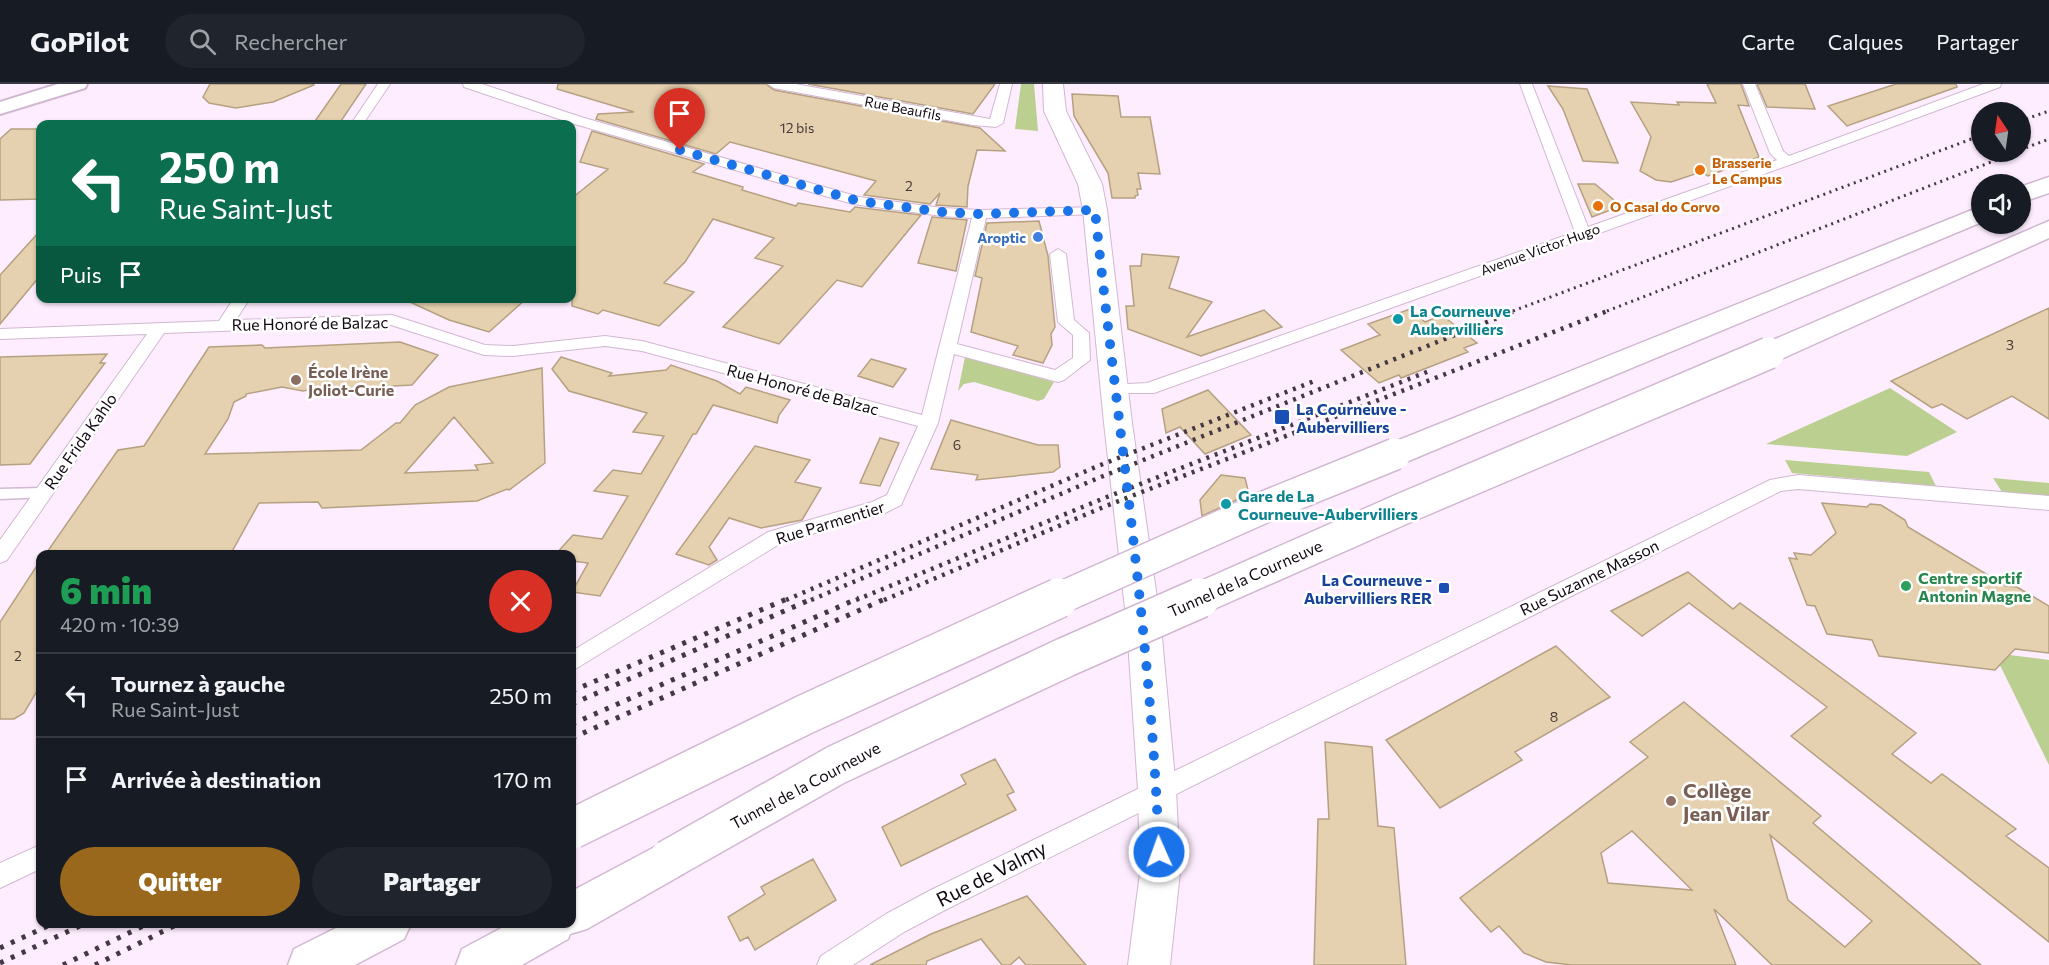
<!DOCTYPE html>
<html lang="fr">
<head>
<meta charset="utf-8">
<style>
	body { margin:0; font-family:Commissioner,sans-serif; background:#20242c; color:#f1f3f6; height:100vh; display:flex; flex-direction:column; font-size:22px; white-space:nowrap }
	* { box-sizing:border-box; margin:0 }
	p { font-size:20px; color:#9ea1a6 }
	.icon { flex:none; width:33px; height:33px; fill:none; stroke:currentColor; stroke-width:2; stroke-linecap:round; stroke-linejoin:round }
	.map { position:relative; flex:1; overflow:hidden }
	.details { position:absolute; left:36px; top:466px; width:540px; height:378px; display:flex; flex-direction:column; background:#171b24; border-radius:12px; box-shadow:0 2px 4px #0004 }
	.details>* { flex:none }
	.guide { position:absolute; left:36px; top:36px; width:540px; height:183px; border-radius:12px; box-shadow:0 2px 4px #0004; background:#0b6e4f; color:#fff; overflow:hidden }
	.needle { width:39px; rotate:347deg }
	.tools { position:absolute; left:1971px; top:18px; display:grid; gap:12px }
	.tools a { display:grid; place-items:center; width:60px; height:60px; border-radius:50%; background:#171b24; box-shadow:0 2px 4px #0004; font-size:30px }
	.pin { position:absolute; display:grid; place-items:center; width:51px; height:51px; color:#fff; margin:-62px -26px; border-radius:50% 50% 50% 0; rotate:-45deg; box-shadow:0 0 6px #0007 }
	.pin .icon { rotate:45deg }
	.me { position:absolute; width:66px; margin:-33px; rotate:358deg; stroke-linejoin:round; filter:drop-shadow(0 0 4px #0008) }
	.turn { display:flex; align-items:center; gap:21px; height:126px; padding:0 24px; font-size:27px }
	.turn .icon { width:78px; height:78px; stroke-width:2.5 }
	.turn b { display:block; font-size:42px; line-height:51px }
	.then { display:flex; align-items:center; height:57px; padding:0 24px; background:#0003; gap:12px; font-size:22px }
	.round { display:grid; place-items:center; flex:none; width:63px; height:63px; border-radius:32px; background:#20242c }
	.summary { display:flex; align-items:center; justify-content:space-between; height:102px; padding:0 24px }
	h1 { font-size:36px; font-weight:800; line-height:45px; color:#1e9e55 }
	.button { display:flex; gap:12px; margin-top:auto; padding:12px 24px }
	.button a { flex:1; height:69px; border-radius:36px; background:#9a681c; color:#fff; font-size:24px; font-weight:800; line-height:69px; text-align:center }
	.button a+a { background:#20242c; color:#f1f3f6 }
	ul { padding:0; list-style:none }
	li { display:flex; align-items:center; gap:18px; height:84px; padding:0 24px; border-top:2px solid #363941 }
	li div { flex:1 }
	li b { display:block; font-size:22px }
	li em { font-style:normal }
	header { display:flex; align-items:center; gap:36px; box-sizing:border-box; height:84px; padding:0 30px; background:#171b24; border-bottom:2px solid #363941 }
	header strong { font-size:28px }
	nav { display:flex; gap:33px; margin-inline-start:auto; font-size:21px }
	.search { width:420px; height:54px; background:#20242c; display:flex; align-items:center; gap:15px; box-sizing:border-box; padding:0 21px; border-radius:33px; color:#9ea1a6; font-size:22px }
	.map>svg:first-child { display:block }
	.green { fill:#bacf90 }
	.building { fill:#e5d0af; stroke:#b5a181; stroke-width:1.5; fill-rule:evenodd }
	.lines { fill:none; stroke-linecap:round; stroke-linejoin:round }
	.pedestrian-casing { stroke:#d2b7d3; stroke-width:3 }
	.minor-casing { stroke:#d2b7d3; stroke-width:2 }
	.secondary-casing { stroke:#d2b7d3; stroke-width:4 }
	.primary-casing { stroke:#d2b7d3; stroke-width:2 }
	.motorway-casing { stroke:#d2b7d3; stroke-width:3 }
	.pedestrian { fill:#fff; fill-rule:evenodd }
	.minor { fill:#fff; fill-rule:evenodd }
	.secondary { fill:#fff; fill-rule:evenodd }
	.primary { fill:#fff; fill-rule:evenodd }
	.motorway { fill:#fff; fill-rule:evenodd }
	.rail-far2 { stroke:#433844; stroke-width:3; stroke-dasharray:2 4.5; stroke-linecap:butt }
	.rail-far1 { stroke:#433844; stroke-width:4.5; stroke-dasharray:3 6; stroke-linecap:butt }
	.rail { stroke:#433844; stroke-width:5; stroke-dasharray:4 8; stroke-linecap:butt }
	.motorway-bridge-far1-casing { stroke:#d2b7d3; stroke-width:34; stroke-linecap:butt }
	.motorway-bridge-casing { stroke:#d2b7d3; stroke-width:42; stroke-linecap:butt }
	.motorway-bridge-far1 { stroke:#fff; stroke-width:31 }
	.motorway-bridge { stroke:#fff; stroke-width:39 }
	.route { stroke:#1a73e8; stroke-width:10; stroke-dasharray:0 18 }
	.food-dot { fill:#e8710a; stroke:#fff; stroke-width:2 }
	.shop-dot { fill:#3f7fe0; stroke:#fff; stroke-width:2 }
	.culture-dot { fill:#0f9aa8; stroke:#fff; stroke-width:2 }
	.education-dot { fill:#8d6e63; stroke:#fff; stroke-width:2 }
	.transit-dot { fill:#1a4fb4; stroke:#fff; stroke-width:2 }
	.leisure-dot { fill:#2e9e5b; stroke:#fff; stroke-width:2 }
	.labels { text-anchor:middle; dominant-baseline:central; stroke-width:5; stroke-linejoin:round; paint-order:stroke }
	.far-street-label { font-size:14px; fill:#110812; stroke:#fff }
	.number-label { font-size:14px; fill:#463a39 }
	.far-food-label { font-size:14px; font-weight:bold; fill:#c56008; stroke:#fff; text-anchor:start }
	.far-shop-label { font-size:14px; font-weight:bold; fill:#366cbe; stroke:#fff; text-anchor:end }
	.culture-label { font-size:16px; font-weight:bold; fill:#0d838f; stroke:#fff; text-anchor:start }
	.street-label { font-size:16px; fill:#110812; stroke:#fff }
	.education-label { font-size:16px; font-weight:bold; fill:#785e54; stroke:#fff; text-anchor:start }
	.transit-label { font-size:16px; font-weight:bold; fill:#164399; stroke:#fff; text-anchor:start }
	.leisure-label { font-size:16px; font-weight:bold; fill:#27864d; stroke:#fff; text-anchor:start }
	.near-education-label { font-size:20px; font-weight:bold; fill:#785e54; stroke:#fff; text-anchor:start }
	.near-street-label { font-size:20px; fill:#110812; stroke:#fff }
</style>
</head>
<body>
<header>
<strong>GoPilot</strong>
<div class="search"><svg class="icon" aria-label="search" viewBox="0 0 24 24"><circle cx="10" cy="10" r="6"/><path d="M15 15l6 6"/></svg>Rechercher</div>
<nav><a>Carte</a><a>Calques</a><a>Partager</a></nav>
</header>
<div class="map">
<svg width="2049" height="881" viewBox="0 0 2049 881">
	<rect width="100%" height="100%" fill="#feedff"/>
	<!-- green -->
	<path class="green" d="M1021,0h13l4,47 -23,-2z
		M965,273l89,25 -10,17 -6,2 -64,-19 -10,2 -6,7z
		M1890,304l67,44 -50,24 -141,-12z
		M1785,376l144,12 7,14 -144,-13z
		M1993,394l56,5v13l-47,-4z
		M1994,569l55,7v105z"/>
	<!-- building -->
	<path class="building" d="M210,0h104v1l-41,17 -37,6 -27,-5 -6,-6z
		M341,0h25l-27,40h-26z
		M558,0h208l8,6 206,38 25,23 -28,-1 -9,36 -1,21 -31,-2 4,-12 -10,11 -66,-9 12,-14 -146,-39 -14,12 -120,-35 2,-5 36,-2 -77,-23z
		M808,0h187l-22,30z
		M1707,0h34l8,22 -11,-1 21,52 -51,19 -7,-4 -30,10 -15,-2 -16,-9 11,-34 -20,-35 48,3 -2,-3 39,1z
		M1757,0h48l10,25 -48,-2z
		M1896,0h60l1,3 -110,39 -19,-20z
		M1548,2l39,3 31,74 -35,-2 -20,-52z
		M1072,10l46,2 3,21h29l10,57 -22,-1 3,16h-4l1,6 -3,1v2h-23l-4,-25 -34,-57z
		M11,45h29v70l-40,1v-61z
		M592,47l112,33 -11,8 50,15 -1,3 54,16 2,-3 52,9 5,-5 66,8 -59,72 -25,-7 -58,64 -56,-17 60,-61 -28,-8 19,-20 -61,-19 -28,43 -21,21 30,9 -35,34 -56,-16 -5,4 -26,-8v-108l36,-29 -28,-7z
		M1578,100h17l26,22 -29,11z
		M932,133l35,3 -11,51 -38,-8z
		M1039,137l9,35 7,71 -4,7 1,11 -9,18 -30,-8 5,-9 -47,-14 11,-54 -7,-2 12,-53z
		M40,147v45l-40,48v-49z
		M1142,170l37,3 -10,31 43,14 -25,35 77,-27 18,17 -81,29 -73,-27 -2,-23h8l-4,-40h11z
		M472,214h55l-38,34 -40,-12 -39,-18z
		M2049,224v111l-37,-23 -45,23 -25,-15 -10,4 -41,-27z
		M1410,225l15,13 17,-7 35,28 -13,5 4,4 -67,26 -2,-3 -20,8 -38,-33 39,-15 -12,-11z
		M400,258l38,13 -26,30 -78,4 -11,-2 -20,4 -21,-4 -36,7v2l-12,6 -6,17 -23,35 156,-4 35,-27h4l15,-18 34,-18 93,-19 3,95 -36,27 -2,-1 -30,12 -155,7 -4,-6 -59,1 -29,52h-185l73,-105 26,-4 65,-99 53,-2 3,3zM454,333l39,46 -18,2 3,5 -73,3z
		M107,270l-7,9h5l-75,101 -30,1v-108z
		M561,273l51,16 -3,3 57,-6 5,-5 46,16 23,13 6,-7 44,13 -11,15 -2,8 -64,-18 -17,29h-3l-93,162 -28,-4 16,-29 -16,-2v-6h-17l18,-20 29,4 26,-43 -34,-5 19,-21 28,4 23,-38 -31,-4 14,-19 -78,-22 -17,-22z
		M871,275l35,10 -13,18 -35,-11z
		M1208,306l43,45 -46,19 -25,-27 -14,6 -4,-24z
		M951,336l87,25h20l2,22 -7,5 -77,8 2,-5 -47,-6z
		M880,354l19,5 -19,43 -20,-3z
		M755,362l55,14 -15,22 26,6 -19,32 -41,8 -32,-10 -20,29 8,13 -8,5 -33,-11z
		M1221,391l24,3 4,16 -47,22 -2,-16z
		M1822,419l45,4 3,-3 11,1 24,15 3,7 98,59 11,1 32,19v47l-34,-4 -20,21 -116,-14 -7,-16 -45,-6 -12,-28 -8,-1 -18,-47 8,1 -3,-6 17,2 25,-22z
		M40,477v125l-16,27 -10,6h-14v-97z
		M1688,488l45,37 7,-6 176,130 -24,21 39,29 11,-9 74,55 -10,7 43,32v74l-258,-206 36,-29 -138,-104 -47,33 -31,-25z
		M1556,562l54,51 -95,55 7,8 -82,48 -54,-68z
		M1684,618l137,114 -8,7 168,142h-209l-58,-56 22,56h-164l-26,-3 -22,-9 -25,-27 -8,6 -31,-34 188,-141 -18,-15zM1632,747l60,59 -84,-7 -7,-30zM1770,751l102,86 -27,26 -57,-47z
		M1325,658l47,5 6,79 16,2 12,137h-92l4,-146h11z
		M995,675l19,33 -7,3 9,15 -115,56 -19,-39 84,-43 -5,-9z
		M813,775l23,41 -81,50 -7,-13 -8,4 -12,-24 37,-23 -4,-7z
		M1027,812l59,69h-60l-7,-8 -9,8h-8l-21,-26 -54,22 -1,4h-56l61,-31z"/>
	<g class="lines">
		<defs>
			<path id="pedestrian" d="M43,404l5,1 2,4 -2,4 -48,2v-10z"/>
			<path id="minor" d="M378,0h12l-27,40h-12z
				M463,0h19l99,33 278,80 83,11 38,2 120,-3 2,3 -2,3 -5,1 -109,4 -29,126 98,26 18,-12v-23l-15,-13 -8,-68 8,-5 8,5 8,66 15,13 1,27 -26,20 -6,2 -104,-28 -16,69 -37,82 -16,8 -104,30 -209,128v-20l196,-119 104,-30 15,-7 31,-69 -276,-75 -37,-5 -92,10 -29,-1 -93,-30 -227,8 -157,227 -7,3v-23l147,-206 -147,5v-10l219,-8 15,-23h16l-14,22 156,-5 93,30 28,1 92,-10 37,5 280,74 50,-197 -30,-2 -89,-12 -282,-81 -107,-36z
				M768,0h27l195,35 10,-35h12l-9,39 -7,4 -23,-2 -199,-37z
				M1520,0h12l56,143 189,-67 -7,-7 -27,-69h12l28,67 6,5 194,-72h18l-1,3 -208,77 -638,229h-45l-3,-4 3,-4 38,-2 428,-151z
				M1798,391l251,21v14l-251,-21 -17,2 -834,418 -43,23 -51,33h-36l4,-9 65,-42 43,-23 841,-411z
				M40,761v24l-40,19v-25z"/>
			<path id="secondary" d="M58,0h29l-2,4 -85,26v-12z"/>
			<path id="primary" d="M1043,0h20l3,27 36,73 5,26 25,213 29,203 15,164 4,83 -10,92h-42l12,-92 -2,-83 -11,-164 -23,-203 -21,-213 -5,-26 -34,-73z"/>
			<path id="motorway" d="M2049,93v16l-29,10v-16z
				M1982,122v16l-576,240 -11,3 -11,-3 -5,-8 5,-8z
				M2049,137v17l-270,122 -10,2 -10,-2 -4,-7 4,-7z
				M668,756l15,6 6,14 -6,14 -96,55 -17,5 -2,5 -46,26h-66l6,-16 47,-25h63v-33z
				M344,840h67l-7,15 -49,26h-67l6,-16z"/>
		</defs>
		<!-- pedestrian casing -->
		<use href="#pedestrian" class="pedestrian-casing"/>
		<!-- minor casing -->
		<use href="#minor" class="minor-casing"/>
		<!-- secondary casing -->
		<use href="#secondary" class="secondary-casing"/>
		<!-- primary casing -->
		<use href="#primary" class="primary-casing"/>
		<!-- motorway casing -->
		<use href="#motorway" class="motorway-casing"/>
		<!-- pedestrian -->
		<use href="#pedestrian" class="pedestrian"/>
		<!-- minor -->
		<use href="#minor" class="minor"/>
		<!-- secondary -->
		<use href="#secondary" class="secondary"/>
		<!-- primary -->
		<use href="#primary" class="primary"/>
		<!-- motorway -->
		<use href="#motorway" class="motorway"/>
		<!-- rail-far2 -->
		<path class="rail-far2" d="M2020,37l29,-10
			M2020,66l29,-11
			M1513,227l469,-176
			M1607,227l410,-159"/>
		<!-- rail-far1 -->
		<path class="rail-far1" d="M786,516l312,-134 219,-86
			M811,516l285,-121 421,-169
			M856,516l251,-103 325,-127
			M884,516l222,-94 504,-196"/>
		<!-- rail -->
		<path class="rail" d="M572,607l217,-93
			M572,620l242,-106
			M572,640l287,-126
			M572,654l315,-140
			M0,864l52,-24
			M0,879l84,-39
			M63,881l84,-41
			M95,881l83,-41"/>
		<defs>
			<path id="motorway-bridge-far1" d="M1056,516l206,-92 133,-54
				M1196,516l206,-91 367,-156"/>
			<path id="motorway-bridge" d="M572,745l234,-115 253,-116
				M668,776l168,-95 230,-108 134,-59"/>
		</defs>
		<!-- motorway-bridge-far1 casing -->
		<use href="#motorway-bridge-far1" class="motorway-bridge-far1-casing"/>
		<!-- motorway-bridge casing -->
		<use href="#motorway-bridge" class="motorway-bridge-casing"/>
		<!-- motorway-bridge-far1 -->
		<use href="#motorway-bridge-far1" class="motorway-bridge-far1"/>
		<!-- motorway-bridge -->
		<use href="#motorway-bridge" class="motorway-bridge"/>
	</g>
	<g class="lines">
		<!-- route -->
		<path class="route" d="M680,66l178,51 84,11 38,2 115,-4c22,214 56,427 64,642"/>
	</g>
	<!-- markers -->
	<g class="food-dot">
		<circle cx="1700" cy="86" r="6"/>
		<circle cx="1598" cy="122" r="6"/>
	</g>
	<circle class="shop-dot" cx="1038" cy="153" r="6"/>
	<g class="culture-dot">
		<circle cx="1398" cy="235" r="6"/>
		<circle cx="1226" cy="420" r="6"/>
	</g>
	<g class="education-dot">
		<circle cx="296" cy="296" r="6"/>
		<circle cx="1671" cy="717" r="6"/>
	</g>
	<g class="transit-dot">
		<rect x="1274" y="325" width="16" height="16" rx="3"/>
		<rect x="1438" y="498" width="12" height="12" rx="3"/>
	</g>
	<circle class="leisure-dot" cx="1906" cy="502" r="6"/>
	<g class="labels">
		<!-- far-street labels -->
		<g class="far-street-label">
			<text transform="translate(903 24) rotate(11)">Rue Beaufils</text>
			<text transform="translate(1540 165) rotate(-20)">Avenue Victor Hugo</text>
		</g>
		<!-- number labels -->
		<g class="number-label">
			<text x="797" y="43">12 bis</text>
			<text x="909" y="101">2</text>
			<text x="2010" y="260">3</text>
			<text x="957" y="360">6</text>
			<text x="18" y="571">2</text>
			<text x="1554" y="632">8</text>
		</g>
		<!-- far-food labels -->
		<g class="far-food-label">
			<text x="1712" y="78">Brasserie<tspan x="1712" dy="16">Le Campus</tspan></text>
			<text x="1610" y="122">O Casal do Corvo</text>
		</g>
		<!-- far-shop labels -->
		<g class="far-shop-label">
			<text x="1026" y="153">Aroptic</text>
		</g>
		<!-- culture labels -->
		<g class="culture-label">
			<text x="1410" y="226">La Courneuve<tspan x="1410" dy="18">Aubervilliers</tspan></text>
			<text x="1238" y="411">Gare de La<tspan x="1238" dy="18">Courneuve-Aubervilliers</tspan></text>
		</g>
		<!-- street labels -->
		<g class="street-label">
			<text transform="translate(310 239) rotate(-1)">Rue Honoré de Balzac</text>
			<text transform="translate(803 305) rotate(15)">Rue Honoré de Balzac</text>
			<text transform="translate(80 357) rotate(-55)">Rue Frida Kahlo</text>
			<text transform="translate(830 438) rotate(-17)">Rue Parmentier</text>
			<text transform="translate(1589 493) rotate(-26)">Rue Suzanne Masson</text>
			<text transform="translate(1245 494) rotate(-24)">Tunnel de la Courneuve</text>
			<text transform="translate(805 701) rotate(-28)">Tunnel de la Courneuve</text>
		</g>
		<!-- education labels -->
		<g class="education-label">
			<text x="308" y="287">École Irène<tspan x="308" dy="18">Joliot-Curie</tspan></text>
		</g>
		<!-- transit labels -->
		<g class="transit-label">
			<text x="1296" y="324">La Courneuve -<tspan x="1296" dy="18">Aubervilliers</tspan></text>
			<text x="1432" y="495" text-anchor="end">La Courneuve -<tspan x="1432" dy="18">Aubervilliers RER</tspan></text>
		</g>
		<!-- leisure labels -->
		<g class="leisure-label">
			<text x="1918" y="493">Centre sportif<tspan x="1918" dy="18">Antonin Magne</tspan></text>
		</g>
		<!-- near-education labels -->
		<g class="near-education-label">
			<text x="1683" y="706">Collège<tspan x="1683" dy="23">Jean Vilar</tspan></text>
		</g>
		<!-- near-street labels -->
		<g class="near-street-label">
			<text transform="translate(991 789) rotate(-27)">Rue de Valmy</text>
		</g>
	</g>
</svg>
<div class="tools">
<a><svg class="needle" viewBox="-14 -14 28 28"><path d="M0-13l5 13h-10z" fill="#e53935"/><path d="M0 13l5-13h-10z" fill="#9ea1a6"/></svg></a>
<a><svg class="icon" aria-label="sound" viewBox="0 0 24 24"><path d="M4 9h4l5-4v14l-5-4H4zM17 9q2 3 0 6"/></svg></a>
</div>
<div class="pin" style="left:680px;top:66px;background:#d93025"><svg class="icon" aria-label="arrive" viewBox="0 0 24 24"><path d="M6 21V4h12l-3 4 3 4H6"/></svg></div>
<svg class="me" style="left:1159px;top:768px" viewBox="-20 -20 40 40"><circle r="17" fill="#1a73e8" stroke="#fff" stroke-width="3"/><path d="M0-11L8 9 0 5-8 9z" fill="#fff"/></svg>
<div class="guide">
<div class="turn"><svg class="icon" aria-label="left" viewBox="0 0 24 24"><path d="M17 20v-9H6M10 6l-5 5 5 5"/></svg><div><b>250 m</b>Rue Saint-Just</div></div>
<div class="then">Puis<svg class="icon" aria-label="arrive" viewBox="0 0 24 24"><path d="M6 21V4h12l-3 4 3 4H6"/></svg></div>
</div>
<section class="details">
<div class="summary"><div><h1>6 min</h1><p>420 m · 10:39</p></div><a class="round" style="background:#d93025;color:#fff"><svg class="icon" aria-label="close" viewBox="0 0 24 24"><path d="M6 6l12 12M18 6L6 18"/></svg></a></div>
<ul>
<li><svg class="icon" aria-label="left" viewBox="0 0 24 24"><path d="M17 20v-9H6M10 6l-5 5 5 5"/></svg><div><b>Tournez à gauche</b><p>Rue Saint-Just</p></div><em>250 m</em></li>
<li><svg class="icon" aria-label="arrive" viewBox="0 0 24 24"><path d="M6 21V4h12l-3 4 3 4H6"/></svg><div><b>Arrivée à destination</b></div><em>170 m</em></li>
</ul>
<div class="button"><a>Quitter</a><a>Partager</a></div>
</section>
</div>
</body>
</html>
